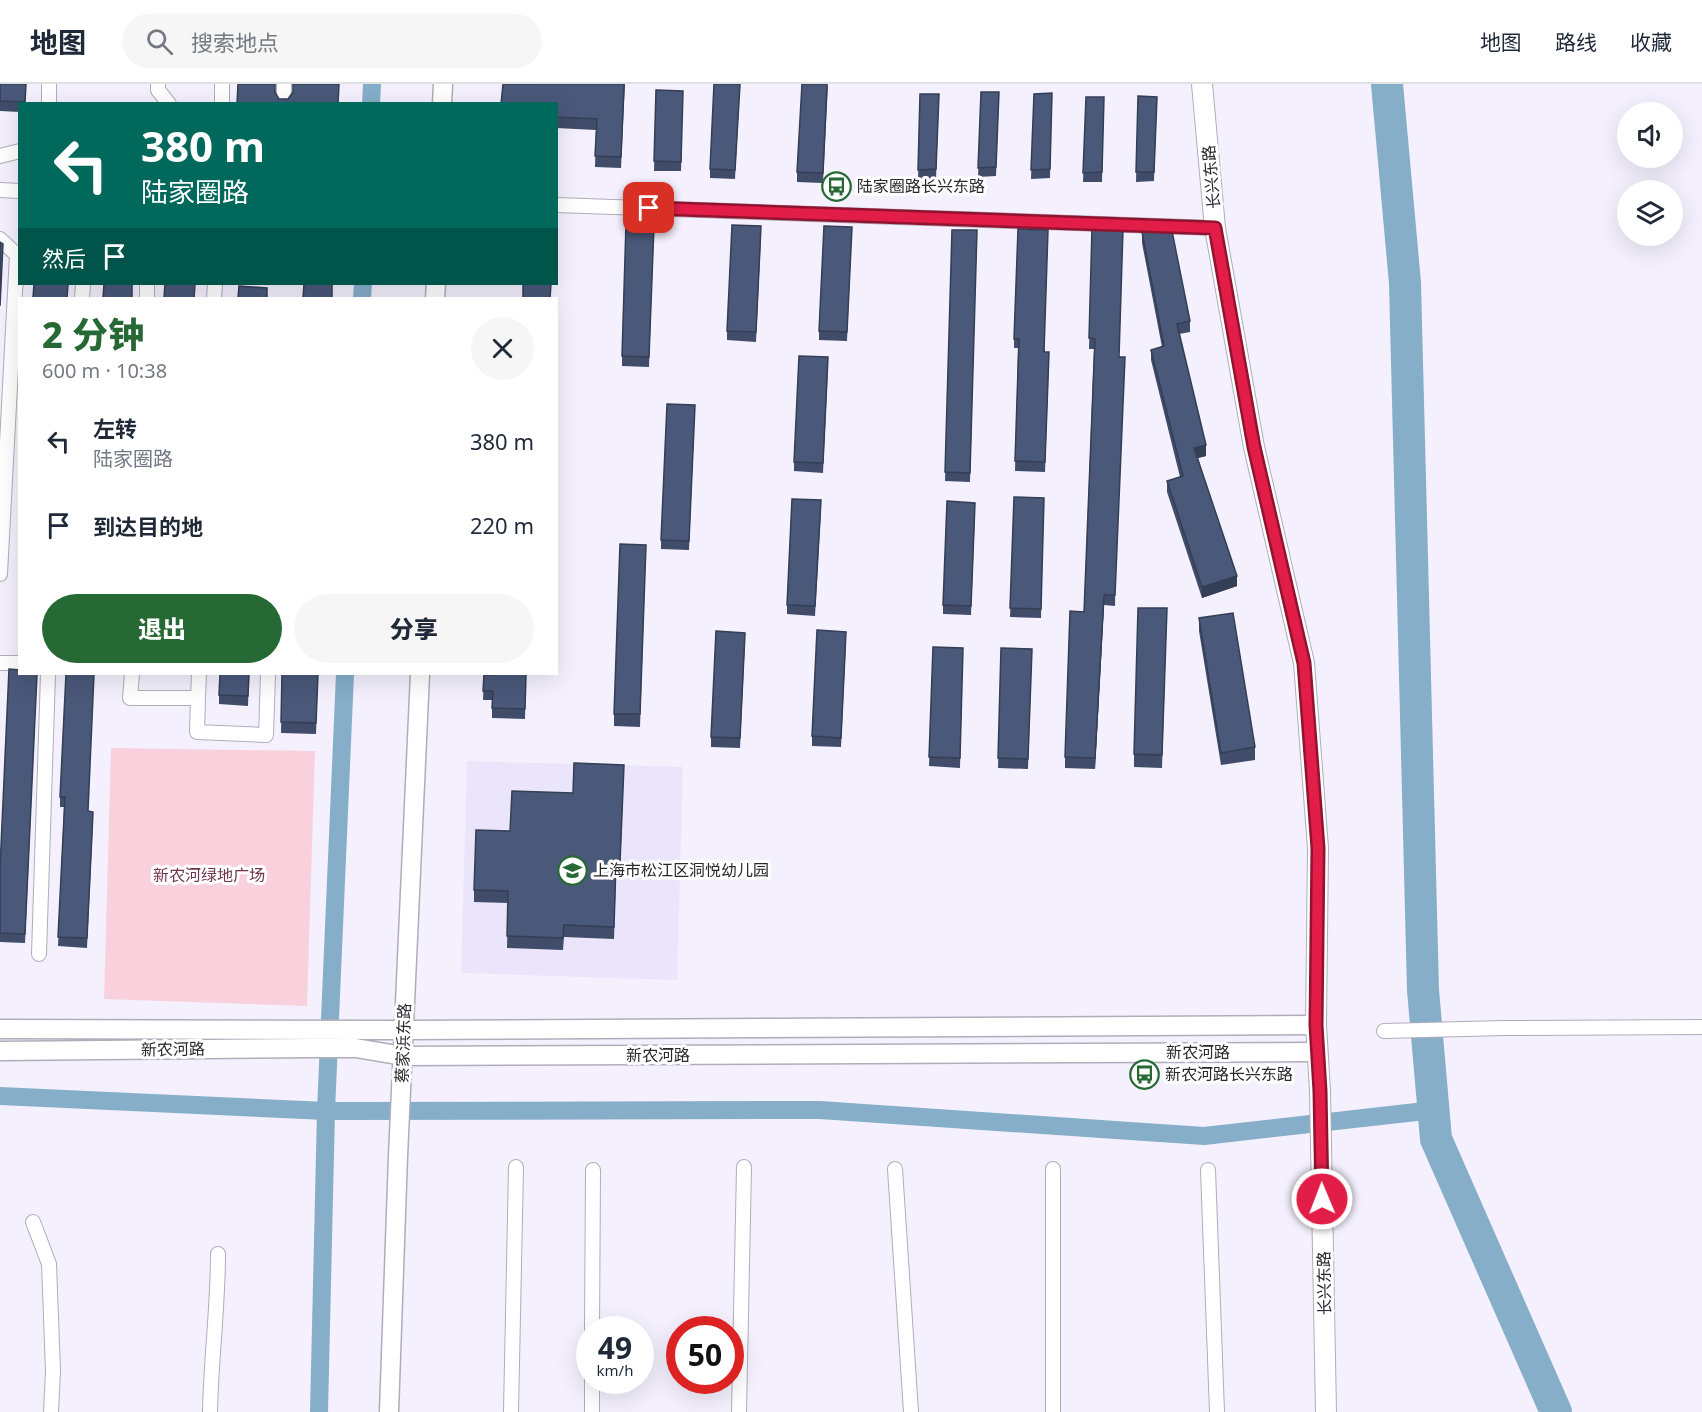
<!DOCTYPE html>
<html lang="zh">
<head>
<meta charset="utf-8">
<style>
	body { margin:0; font-family:"Noto Sans","Noto Sans SC",sans-serif; background:#f6f6f7; color:#1f2937; height:100vh; display:flex; flex-direction:column; font-size:22px; white-space:nowrap }
	* { box-sizing:border-box; margin:0 }
	p { font-size:20px; color:#747a83 }
	.icon { flex:none; width:33px; height:33px; fill:none; stroke:currentColor; stroke-width:2; stroke-linecap:round; stroke-linejoin:round }
	.map { position:relative; flex:1; overflow:hidden }
	.side { position:absolute; left:18px; top:213px; width:540px; height:378px; display:flex; flex-direction:column; background:#fff; border-radius:0px; box-shadow:0 6px 24px #0002 }
	.side>* { flex:none }
	.banner { position:absolute; left:18px; top:18px; width:540px; height:183px; border-radius:0px; box-shadow:0 6px 24px #0002; background:#00695c; color:#fff; overflow:hidden }
	.buttons { position:absolute; left:1617px; top:18px; display:grid; gap:12px }
	.buttons a { display:grid; place-items:center; width:66px; height:66px; border-radius:50%; background:#fff; box-shadow:0 6px 24px #0002; font-size:30px }
	.speed { position:absolute; left:576px; top:1232px; display:flex; gap:12px; font-size:30px; font-weight:700; text-align:center }
	.speed>* { display:grid; place-content:center; width:78px; height:78px; border-radius:50%; background:#fff; box-shadow:0 6px 24px #0002; line-height:1 }
	.speed small { font-size:15px; font-weight:400 }
	.speed .limit { border:9px solid #d22; background:#fff; color:#111 }
	.pin { position:absolute; display:grid; place-items:center; width:51px; height:51px; color:#fff; margin:-26px; border-radius:12px; box-shadow:0 3px 9px #0006 }
	.me { position:absolute; width:66px; margin:-33px; rotate:359deg; stroke-linejoin:round; filter:drop-shadow(0 0 4px #0008) }
	.turn { display:flex; align-items:center; gap:21px; height:126px; padding:0 24px; font-size:27px }
	.turn .icon { width:78px; height:78px; stroke-width:2.5 }
	.turn b { display:block; font-size:42px; line-height:51px }
	.then { display:flex; align-items:center; height:57px; padding:0 24px; background:#0003; gap:12px; font-size:22px }
	.round { display:grid; place-items:center; flex:none; width:63px; height:63px; border-radius:32px; background:#f6f6f7 }
	.summary { display:flex; align-items:center; justify-content:space-between; height:102px; padding:0 24px }
	h1 { font-size:36px; font-weight:800; line-height:45px; color:#266934 }
	.button { display:flex; gap:12px; margin-top:auto; padding:12px 24px }
	.button a { flex:1; height:69px; border-radius:36px; background:#266934; color:#fff; font-size:24px; font-weight:800; line-height:69px; text-align:center }
	.button a+a { background:#f6f6f7; color:#1f2937 }
	ul { padding:0; list-style:none }
	li { display:flex; align-items:center; gap:18px; height:84px; padding:0 24px }
	li div { flex:1 }
	li b { display:block; font-size:22px }
	li em { font-style:normal }
	header { display:flex; align-items:center; gap:36px; box-sizing:border-box; height:84px; padding:0 30px; background:#fff; border-bottom:2px solid #e0e1e3 }
	header strong { font-size:28px }
	nav { display:flex; gap:33px; margin-inline-start:auto; font-size:21px }
	.search { width:420px; height:54px; background:#f6f6f7; display:flex; align-items:center; gap:15px; box-sizing:border-box; padding:0 21px; border-radius:33px; color:#747a83; font-size:22px }
	.map>svg:first-child { display:block }
	.built { fill:#ebe5fb }
	.park { fill:#f9d1dd }
	.lines { fill:none; stroke-linecap:round; stroke-linejoin:round }
	.canal { stroke:#86aec9; stroke-width:18 }
	.river { stroke:#86aec9; stroke-width:32 }
	.minor-casing { stroke:#b0adba; stroke-width:16 }
	.tertiary-casing { stroke:#b0adba; stroke-width:21 }
	.secondary-casing { stroke:#b0adba; stroke-width:22 }
	.minor { stroke:#fff; stroke-width:14 }
	.tertiary { stroke:#fff; stroke-width:18 }
	.secondary { stroke:#fff; stroke-width:20 }
	.wall { fill:#404c69 }
	.shaded-wall { fill:#343e55 }
	.building { fill:#4a587a; stroke:#343e55; stroke-width:1.5 }
	.route-casing { stroke:#92132f; stroke-width:15 }
	.route { stroke:#e11d48; stroke-width:10 }
	.labels { text-anchor:middle; dominant-baseline:central; stroke-width:6; stroke-linejoin:round; paint-order:stroke }
	.street-label { font-size:16px; fill:#29282d; stroke:#fff }
	.poi-label { font-size:16px; fill:#29282d; stroke:#fff; text-anchor:start }
	.park-label { font-size:16px; fill:#70354c; stroke:#fff }
</style>
</head>
<body>
<header>
<strong>地图</strong>
<div class="search"><svg class="icon" aria-label="search" viewBox="0 0 24 24"><circle cx="10" cy="10" r="6"/><path d="M15 15l6 6"/></svg>搜索地点</div>
<nav><a>地图</a><a>路线</a><a>收藏</a></nav>
</header>
<div class="map">
<svg width="1702" height="1328" viewBox="0 0 1702 1328">
	<rect width="100%" height="100%" fill="#f4f0fe"/>
	<!-- built -->
	<path class="built" d="M467,677l216,6 -6,213 -216,-7z"/>
	<!-- park -->
	<path class="park" d="M111,664l204,3 -8,255 -203,-7z"/>
	<g class="lines">
		<!-- canal -->
		<path class="canal" d="M371,20l1,-20
			M362,214l1,-14
			M0,1012l326,15 494,-1 384,26 230,-26
			M319,1328l7,-301 19,-437"/>
		<!-- river -->
		<path class="river" d="M1387,0l18,199 18,707 13,149 120,273"/>
		<defs>
			<path id="minor" d="M158,0v6l11,14
				M49,20v-20
				M222,20v-20
				M284,20v-20
				M0,72l20,-5
				M0,106l20,1
				M556,121l659,23
				M0,155l17,16 -17,319
				M82,214l1,-14
				M147,214v-14
				M214,214l1,-14
				M0,579h20
				M132,590l-2,24h68l1,-24
				M198,614l-1,34 69,3 2,-61
				M39,870l9,-280
				M1384,947l120,-3 198,-1
				M895,1085l16,243
				M1053,1085v243
				M1208,1086l9,242
				M33,1138l16,42 4,107 -2,41
				M592,1245l1,-159
				M210,1328c1,-53 8,-105 8,-158
				M511,1328l5,-245
				M592,1328v-32
				M739,1328l5,-245"/>
			<path id="tertiary" d="M442,20l1,-20
				M435,214l1,-14
				M0,945l404,1 912,-5
				M0,967l312,-3h44l47,8 915,-4
				M389,1328l9,-256 22,-482"/>
			<path id="secondary" d="M1202,0l13,144 39,219 50,216 14,185 -2,177 4,66 6,321"/>
		</defs>
		<!-- minor casing -->
		<use href="#minor" class="minor-casing"/>
		<!-- tertiary casing -->
		<use href="#tertiary" class="tertiary-casing"/>
		<!-- secondary casing -->
		<use href="#secondary" class="secondary-casing"/>
		<!-- minor -->
		<use href="#minor" class="minor"/>
		<!-- tertiary -->
		<use href="#tertiary" class="tertiary"/>
		<!-- secondary -->
		<use href="#secondary" class="secondary"/>
	</g>
	<!-- wall -->
	<path class="wall" d="M0,0h26l-1,20h-5v8l-20,-1z
		M503,0h122l-4,84 -26,-1 1,-37 -40,-2v-24z
		M740,0l-5,95 -25,-1v-9z
		M828,0l-5,99 -26,-1v-10z
		M656,6l27,1 -2,80h-27z
		M981,8h18l-3,84 -18,1z
		M1052,9l-2,85 -19,1 3,-85z
		M920,10h19l-3,85 -18,1z
		M1138,12l19,1 -3,84 -18,1z
		M1086,13h18l-2,85h-19z
		M654,141l-5,142 -27,-1v-10z
		M852,143l-5,114 -28,-1v-9z
		M1092,144l27,129 -4,249 -11,-1 -9,164 -30,-1v-11l19,-145 10,-263h-5z
		M1018,145l27,123 4,9 -4,111 -30,-1 3,-123h-4v-9z
		M952,146h25l-7,252 -25,-1z
		M1142,148l48,89v11l-11,2 27,122 -8,2 39,128 -35,12 -35,-106v-11l13,-4 -29,-117v-10l11,-3 -20,-104z
		M761,152l-5,106 -29,-2v-9z
		M828,283l-5,106 -29,-2v-9z
		M695,321l-6,145 -28,-1v-9z
		M1014,413l30,1 -3,120 -31,-1z
		M821,426l-6,106 -28,-2v-9z
		M975,428l-4,103 -28,-1v-9z
		M646,461l-6,182 -26,-1v-12z
		M1167,524l-5,160 -28,-1v-13z
		M1199,534l56,129v13l-34,5 -22,-134z
		M846,557l-5,106 -29,-1v-10z
		M745,558l-5,106 -29,-1v-10z
		M933,563l30,1 -3,120 -31,-2z
		M1001,564l31,1 -4,120 -30,-1z
		M37,590l-12,269 -25,-1v-74z
		M66,590l22,137 5,10 -6,127 -29,-2 6,-139h-4v-10z
		M249,590l-1,32 -29,-2v-9z
		M282,590h36l-2,60 -35,-1z
		M526,590l-1,45 -33,-1v-18h-9l1,-25z
		M624,681l-4,109h-4l-2,65 -50,-2 -1,13 -56,-2 1,-45 -34,-1v-12l36,-59 63,-38z"/>
	<!-- shaded-wall -->
	<path class="shaded-wall" d="M1206,361v11l-12,3v-11z
		M1237,492v10l-35,12v-11z
		M1104,511v10l-9,164v-11z"/>
	<!-- building -->
	<path class="building" d="M0,0h26l-1,18 -25,-1z
		M238,0h37v8l4,7h9l5,-7v-8h46l-1,20h-101z
		M503,0h121l-3,73 -26,-1 2,-37 -41,-2v-13h-55z
		M714,0h26l-5,86 -25,-1z
		M802,0h25l-4,89 -26,-1z
		M656,6l27,1 -2,71 -27,-1z
		M981,8h18l-3,75 -18,1z
		M1052,9l-2,76 -19,1 3,-76z
		M920,10h19l-3,75 -18,1z
		M1138,12l19,1 -3,75h-18z
		M1086,13h18l-2,75 -19,1z
		M626,140l28,1 -5,132 -27,-1z
		M732,141l29,1 -5,106 -29,-1z
		M824,142l28,1 -5,105 -28,-1z
		M1171,142l19,95 -13,3 29,121 -12,3 43,128 -35,11 -35,-106 16,-5 -32,-126 13,-4 -22,-114z
		M1092,144l31,1 -4,128h6l-10,238h-11l-9,163 -30,-1 5,-146 14,1 11,-273 -6,-1z
		M1018,145l30,1 -4,122h5l-4,110 -30,-1 4,-122h-5z
		M952,146h25l-7,243 -25,-1z
		M0,158l3,2 -3,62z
		M34,200h34l-1,14h-34z
		M104,200h28v14h-29z
		M165,200h30l-1,14h-30z
		M304,200h28v14h-29z
		M523,200h28l-1,14h-27z
		M239,202l28,2v10h-29z
		M799,272l29,1 -5,106 -29,-1z
		M667,320l28,1 -6,136 -28,-1z
		M1014,413l30,1 -3,111 -31,-1z
		M792,415l29,1 -6,106 -28,-1z
		M947,417l28,2 -4,103 -28,-1z
		M620,460l26,1 -6,169h-26z
		M1138,524h29l-5,147 -28,-1z
		M1233,529l22,134 -34,6 -22,-135z
		M817,546l29,2 -5,106 -29,-2z
		M716,547l29,2 -5,105 -29,-1z
		M933,563l30,1 -3,110 -31,-1z
		M1001,564l31,1 -4,110 -30,-1z
		M9,585l11,1v4h17l-12,260 -25,-1v-65z
		M66,590h28l-6,137 5,1 -6,126 -29,-1 7,-140h-5z
		M220,590h29l-1,22 -29,-1z
		M282,590h36l-2,49 -35,-1z
		M494,590h32l-1,35 -33,-1 1,-17h-10l1,-16h10z
		M574,679l50,2 -4,97h-4l-2,65 -50,-2 -1,13 -56,-2 1,-45 -34,-1 2,-60 34,1 2,-40 61,2z"/>
	<g class="lines">
		<defs>
			<path id="route" d="M649,124l566,20 39,219 50,216 14,185 -2,177 4,66 2,108"/>
		</defs>
		<!-- route casing -->
		<use href="#route" class="route-casing"/>
		<!-- route -->
		<use href="#route" class="route"/>
	</g>
	<!-- icons -->
	<defs>
		<symbol id="bus-ring" viewBox="-11 -11 22 22"><circle r="9.5" fill="#fff" stroke="#266934" stroke-width="1.5"/><path d="M-5-6H5V4H4V6H2V4H-2V6H-4V4H-5ZM-3.5-4V0h7V-4ZM-3.5 1.2v1.5H-2V1.2ZM2 1.2v1.5H3.5V1.2Z" fill="#266934"/></symbol>
		<symbol id="school-ring" viewBox="-11 -11 22 22"><circle r="9.5" fill="#fff" stroke="#266934" stroke-width="1.5"/><path d="M0-5L7-2L0 1L-7-2ZM-4 1L0 2.5L4 1V4Q0 6-4 4Z" fill="#266934"/></symbol>
	</defs>
	<g fill-rule="evenodd">
		<use href="#bus-ring" x="820" y="86" width="33" height="33"/>
		<use href="#school-ring" x="556" y="770" width="33" height="33"/>
		<use href="#bus-ring" x="1128" y="974" width="33" height="33"/>
	</g>
	<g class="labels">
		<!-- street labels -->
		<g class="street-label">
			<text transform="translate(1211 93) rotate(-95)">长兴东路</text>
			<text transform="translate(403 959) rotate(-88)">蔡家浜东路</text>
			<text transform="translate(173 965) rotate(-1)">新农河路</text>
			<text x="1198" y="968">新农河路</text>
			<text x="658" y="971">新农河路</text>
			<text transform="translate(1324 1199) rotate(-91)">长兴东路</text>
		</g>
		<!-- poi labels -->
		<g class="poi-label">
			<text x="857" y="102">陆家圈路长兴东路</text>
			<text x="593" y="786">上海市松江区洞悦幼儿园</text>
			<text x="1165" y="990">新农河路长兴东路</text>
		</g>
		<!-- park labels -->
		<g class="park-label">
			<text x="209" y="791">新农河绿地广场</text>
		</g>
	</g>
</svg>
<div class="buttons">
<a><svg class="icon" aria-label="sound" viewBox="0 0 24 24"><path d="M4 9h4l5-4v14l-5-4H4zM17 9q2 3 0 6"/></svg></a>
<a><svg class="icon" aria-label="layers" viewBox="0 0 24 24"><path d="M12 4l9 5-9 5-9-5zM3 14l9 5 9-5"/></svg></a>
</div>
<div class="speed"><div>49<small>km/h</small></div><div class="limit">50</div></div>
<div class="pin" style="left:649px;top:124px;background:#d93025"><svg class="icon" aria-label="arrive" viewBox="0 0 24 24"><path d="M6 21V4h12l-3 4 3 4H6"/></svg></div>
<svg class="me" style="left:1322px;top:1115px" viewBox="-20 -20 40 40"><circle r="17" fill="#e11d48" stroke="#fff" stroke-width="3"/><path d="M0-11L8 9 0 5-8 9z" fill="#fff"/></svg>
<div class="banner">
<div class="turn"><svg class="icon" aria-label="left" viewBox="0 0 24 24"><path d="M17 20v-9H6M10 6l-5 5 5 5"/></svg><div><b>380 m</b>陆家圈路</div></div>
<div class="then">然后<svg class="icon" aria-label="arrive" viewBox="0 0 24 24"><path d="M6 21V4h12l-3 4 3 4H6"/></svg></div>
</div>
<section class="side">
<div class="summary"><div><h1>2 分钟</h1><p>600 m · 10:38</p></div><a class="round"><svg class="icon" aria-label="close" viewBox="0 0 24 24"><path d="M6 6l12 12M18 6L6 18"/></svg></a></div>
<ul>
<li><svg class="icon" aria-label="left" viewBox="0 0 24 24"><path d="M17 20v-9H6M10 6l-5 5 5 5"/></svg><div><b>左转</b><p>陆家圈路</p></div><em>380 m</em></li>
<li><svg class="icon" aria-label="arrive" viewBox="0 0 24 24"><path d="M6 21V4h12l-3 4 3 4H6"/></svg><div><b>到达目的地</b></div><em>220 m</em></li>
</ul>
<div class="button"><a>退出</a><a>分享</a></div>
</section>
</div>
</body>
</html>
